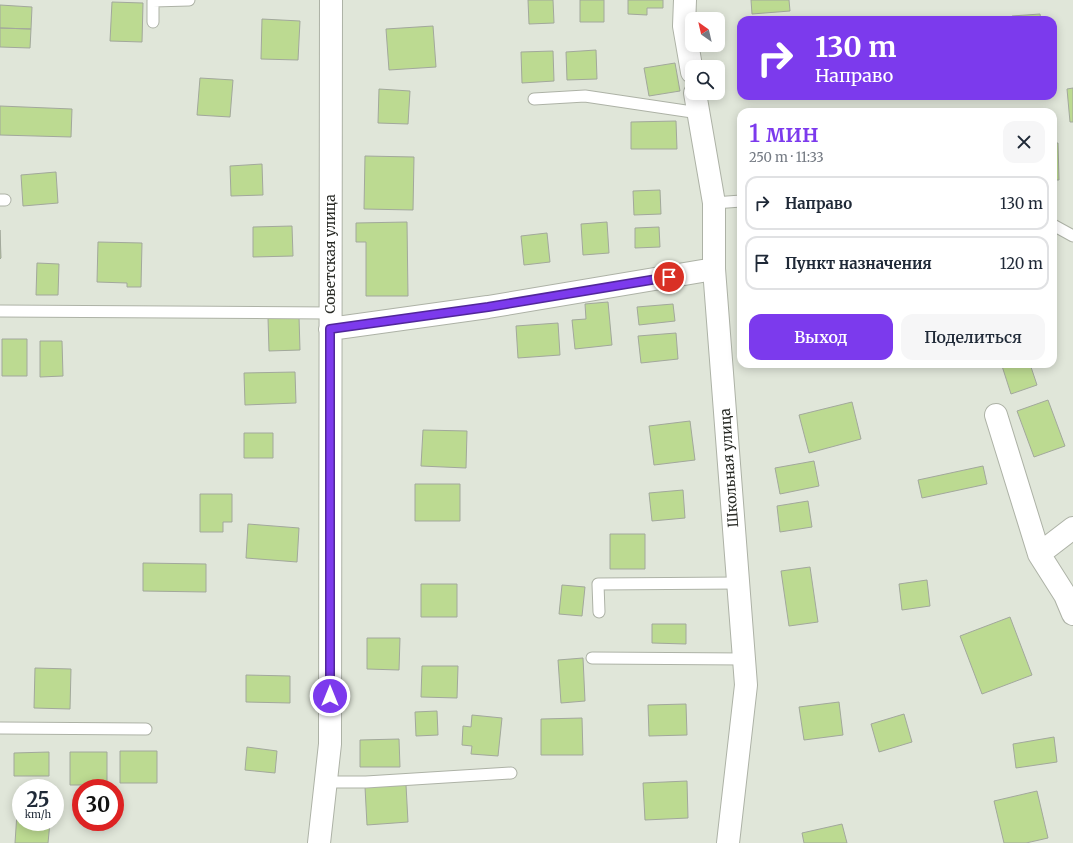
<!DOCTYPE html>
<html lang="ru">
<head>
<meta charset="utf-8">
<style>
	body { margin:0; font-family:Merriweather,serif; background:#f6f6f7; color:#1f2937; height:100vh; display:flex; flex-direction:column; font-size:15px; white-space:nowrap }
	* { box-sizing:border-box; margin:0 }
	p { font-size:13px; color:#747a83 }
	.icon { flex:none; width:22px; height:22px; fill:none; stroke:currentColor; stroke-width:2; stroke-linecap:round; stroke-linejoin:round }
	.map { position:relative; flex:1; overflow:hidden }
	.sheet { position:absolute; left:737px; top:108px; width:320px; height:260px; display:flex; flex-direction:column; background:#fff; border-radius:12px; box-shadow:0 2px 10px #0003 }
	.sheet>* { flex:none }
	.top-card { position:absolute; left:737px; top:16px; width:320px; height:84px; border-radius:12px; box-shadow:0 2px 10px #0003; background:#7c3aed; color:#fff; overflow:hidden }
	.needle { width:26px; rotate:326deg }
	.fabs { position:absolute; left:685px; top:12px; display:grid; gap:8px }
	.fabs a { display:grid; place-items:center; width:40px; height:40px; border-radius:8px; background:#fff; box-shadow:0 2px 10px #0003; font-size:20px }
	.speed { position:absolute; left:12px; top:779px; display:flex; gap:8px; font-size:20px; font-weight:700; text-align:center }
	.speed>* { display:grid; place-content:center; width:52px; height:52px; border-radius:50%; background:#fff; box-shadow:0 2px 10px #0003; line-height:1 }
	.speed small { font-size:10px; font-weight:400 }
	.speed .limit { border:6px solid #d22; background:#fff; color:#111 }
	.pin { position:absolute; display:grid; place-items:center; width:34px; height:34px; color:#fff; margin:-17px; border:2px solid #fff; border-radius:50%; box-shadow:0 1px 4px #0007 }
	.me { position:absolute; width:44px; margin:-22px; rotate:0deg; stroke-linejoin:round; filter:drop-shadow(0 0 3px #0008) }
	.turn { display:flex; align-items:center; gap:14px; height:84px; padding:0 12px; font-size:18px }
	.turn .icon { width:52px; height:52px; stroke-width:2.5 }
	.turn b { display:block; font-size:28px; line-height:34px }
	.round { display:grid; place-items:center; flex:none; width:42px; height:42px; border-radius:12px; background:#f6f6f7 }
	.overview { display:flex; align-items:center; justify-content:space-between; height:68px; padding:0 12px }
	h1 { font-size:24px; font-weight:600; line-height:30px; color:#7c3aed }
	.cta { display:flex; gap:8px; margin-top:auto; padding:8px 12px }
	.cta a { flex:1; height:46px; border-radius:12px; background:#7c3aed; color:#fff; font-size:16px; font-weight:600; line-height:46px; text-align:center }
	.cta a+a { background:#f6f6f7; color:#1f2937 }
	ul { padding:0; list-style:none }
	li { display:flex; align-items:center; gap:12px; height:54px; margin:0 8px 6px; padding:0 4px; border:2px solid #e0e1e3; border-radius:12px }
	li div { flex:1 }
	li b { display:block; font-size:15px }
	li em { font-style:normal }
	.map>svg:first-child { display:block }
	.building { fill:#bcda91; stroke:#a2a89c }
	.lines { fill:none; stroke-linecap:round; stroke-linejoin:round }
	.lane-casing { stroke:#adb2a6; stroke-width:13 }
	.street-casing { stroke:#adb2a6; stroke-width:24 }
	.lane { stroke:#fff; stroke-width:11 }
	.street { stroke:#fff; stroke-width:22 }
	.route-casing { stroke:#51269a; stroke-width:10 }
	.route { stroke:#7c3aed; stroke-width:7 }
	.labels { text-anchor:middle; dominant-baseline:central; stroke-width:3; stroke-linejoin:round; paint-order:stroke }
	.street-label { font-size:14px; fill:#292b26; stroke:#fff }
</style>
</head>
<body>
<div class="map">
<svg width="1073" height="843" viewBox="0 0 1073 843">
	<rect width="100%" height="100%" fill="#e0e6d9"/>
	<!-- building -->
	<path class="building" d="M528,0h25l1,23 -25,1z
		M580,0h24v22h-24z
		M628,0h35v8h-16v7l-19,-1z
		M751,0h38l1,11 -38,3z
		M112,2l31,1 -1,39 -32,-1z
		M0,5l32,2 -1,22 -31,-1z
		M1040,14l1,6h-29v-4z
		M262,19l38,2 -2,39 -37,-1z
		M433,26l3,41 -47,3 -3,-41z
		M0,28l31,1 -1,19 -30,-1z
		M596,50l1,29 -30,1 -1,-28z
		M553,51l1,30 -32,2 -1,-31z
		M675,63l5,28 -31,5 -5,-28z
		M200,78l33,2 -3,37 -33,-2z
		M1073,88v34h-3l-3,-33z
		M379,89l31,2 -2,33 -30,-1z
		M0,106l72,3 -1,28 -71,-2z
		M676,121l1,28h-46v-27z
		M1053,143h5l1,37h-6z
		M365,156l49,1 -1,53 -49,-1z
		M262,164l1,31 -32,1 -1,-30z
		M56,172l2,31 -35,3 -2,-31z
		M660,190l1,24 -27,1 -1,-24z
		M407,222l1,74h-42v-54h-10v-19z
		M607,222l2,31 -26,2 -2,-31z
		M292,226l1,30 -40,1v-30z
		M659,227l1,20 -25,1v-20z
		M0,230l1,28 -1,1z
		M547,233l3,29 -26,3 -3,-29z
		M98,242l44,1 -1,44h-14v-4l-30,-1z
		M37,263l22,1 -1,31h-22z
		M608,302l4,43 -37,4 -3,-29 14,-1 -1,-15z
		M673,304l2,17 -36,4 -2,-18z
		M299,317l1,33 -31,1 -1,-33z
		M558,323l2,32 -42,3 -2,-32z
		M676,333l2,26 -37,4 -3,-27z
		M2,339h25v37h-25z
		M40,341h22l1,35 -23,1z
		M1008,364h22l7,21 -26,9 -9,-28z
		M295,372l1,31 -51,2 -1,-32z
		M1048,400l17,46 -31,11 -17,-46z
		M852,402l9,37 -52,14 -10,-38z
		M690,421l5,39 -41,5 -5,-39z
		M423,430l44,1 -1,37 -45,-2z
		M244,433h29v25h-29z
		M814,461l5,25 -39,8 -5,-26z
		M983,466l4,18 -65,14 -4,-18z
		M415,484h45v37h-45z
		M683,490l2,28 -33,3 -3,-28z
		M200,494h32v28h-9v10h-23z
		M808,501l4,26 -32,5 -3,-26z
		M248,524l51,4 -2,34 -51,-4z
		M610,534h35v35h-35z
		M143,563l63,1v28l-63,-1z
		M810,567l8,55 -29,4 -8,-55z
		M927,580l3,26 -28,4 -3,-26z
		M421,584h36v33h-36z
		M562,585l23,2 -3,29 -23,-2z
		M1010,617l22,58 -50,19 -22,-58z
		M652,624h34v20l-34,-1z
		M367,638h33l-1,32 -32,-1z
		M583,658l2,43 -24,2 -3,-43z
		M422,666h36l-1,32 -36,-1z
		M35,668l36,1 -1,40 -36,-1z
		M246,675l44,1v27l-44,-1z
		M839,702l4,33 -39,5 -5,-33z
		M686,704l1,31 -38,1 -1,-31z
		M437,711l1,24 -22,1 -1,-24z
		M904,714l8,28 -33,10 -8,-28z
		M472,715l30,3 -4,38 -27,-2 1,-8 -10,-1 1,-19 8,1z
		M582,718l1,37h-42v-36z
		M1054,737l3,25 -41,6 -3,-24z
		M399,739l1,28h-40v-27z
		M247,747l30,4 -2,22 -30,-3z
		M120,751h37v32h-37z
		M49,752v24h-35v-23z
		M70,752h37v33h-37z
		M687,781l1,37 -43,2 -2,-37z
		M406,785l2,37 -41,3 -2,-38z
		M1037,791l11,47 -22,5h-22l-10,-42z
		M17,813h4v9h29l-2,21h-33z
		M842,824l5,19h-43l-2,-10z"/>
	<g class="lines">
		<defs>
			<path id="lane" d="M153,22v-21l36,-1
				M534,99l51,-3 114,17
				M0,200h5
				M714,203l27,-2
				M1053,225l20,11
				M0,311l330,2
				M599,612l-1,-28 140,-1
				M592,658l152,1
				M0,728l146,1
				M326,782h40l145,-9"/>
			<path id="street" d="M685,0l-1,26 8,46
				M695,93l19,110v66l32,416 -18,158
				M330,329l158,-22 226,-38
				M996,415l43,139 26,41 8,19
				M1039,554l34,-26
				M319,843l11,-99 1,-744"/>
		</defs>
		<!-- lane casing -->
		<use href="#lane" class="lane-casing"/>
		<!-- street casing -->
		<use href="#street" class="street-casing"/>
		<!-- lane -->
		<use href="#lane" class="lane"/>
		<!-- street -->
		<use href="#street" class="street"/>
	</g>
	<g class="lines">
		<defs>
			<path id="route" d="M330,696v-367l158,-22 181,-30"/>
		</defs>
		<!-- route casing -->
		<use href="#route" class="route-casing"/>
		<!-- route -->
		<use href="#route" class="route"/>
	</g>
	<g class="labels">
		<!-- street labels -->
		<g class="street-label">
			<text transform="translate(330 254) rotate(-90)">Советская улица</text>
			<text transform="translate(729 468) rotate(-94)">Школьная улица</text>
		</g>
	</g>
</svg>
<div class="fabs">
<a><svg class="needle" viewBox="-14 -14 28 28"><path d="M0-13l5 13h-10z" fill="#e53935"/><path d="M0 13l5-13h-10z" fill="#747a83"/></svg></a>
<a><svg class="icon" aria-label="search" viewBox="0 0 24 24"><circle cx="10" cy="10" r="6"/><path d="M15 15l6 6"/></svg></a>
</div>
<div class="speed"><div>25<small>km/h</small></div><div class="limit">30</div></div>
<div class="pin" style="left:669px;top:277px;background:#d93025"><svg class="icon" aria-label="arrive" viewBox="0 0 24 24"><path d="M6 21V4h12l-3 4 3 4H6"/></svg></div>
<svg class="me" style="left:330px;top:696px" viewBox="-20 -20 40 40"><circle r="17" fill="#7c3aed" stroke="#fff" stroke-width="3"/><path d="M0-11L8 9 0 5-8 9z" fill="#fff"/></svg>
<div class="top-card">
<div class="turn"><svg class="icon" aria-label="right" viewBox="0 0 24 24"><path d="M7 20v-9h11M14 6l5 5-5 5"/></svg><div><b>130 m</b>Направо</div></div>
</div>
<section class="sheet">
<div class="overview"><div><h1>1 мин</h1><p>250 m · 11:33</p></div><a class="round"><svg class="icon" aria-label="close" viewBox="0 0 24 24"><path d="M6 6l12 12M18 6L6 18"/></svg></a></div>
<ul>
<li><svg class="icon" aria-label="right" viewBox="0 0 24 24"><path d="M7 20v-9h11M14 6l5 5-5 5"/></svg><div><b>Направо</b></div><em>130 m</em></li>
<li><svg class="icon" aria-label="arrive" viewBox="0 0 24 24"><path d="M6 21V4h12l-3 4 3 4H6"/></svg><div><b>Пункт назначения</b></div><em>120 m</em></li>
</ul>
<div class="cta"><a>Выход</a><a>Поделиться</a></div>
</section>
</div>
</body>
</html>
